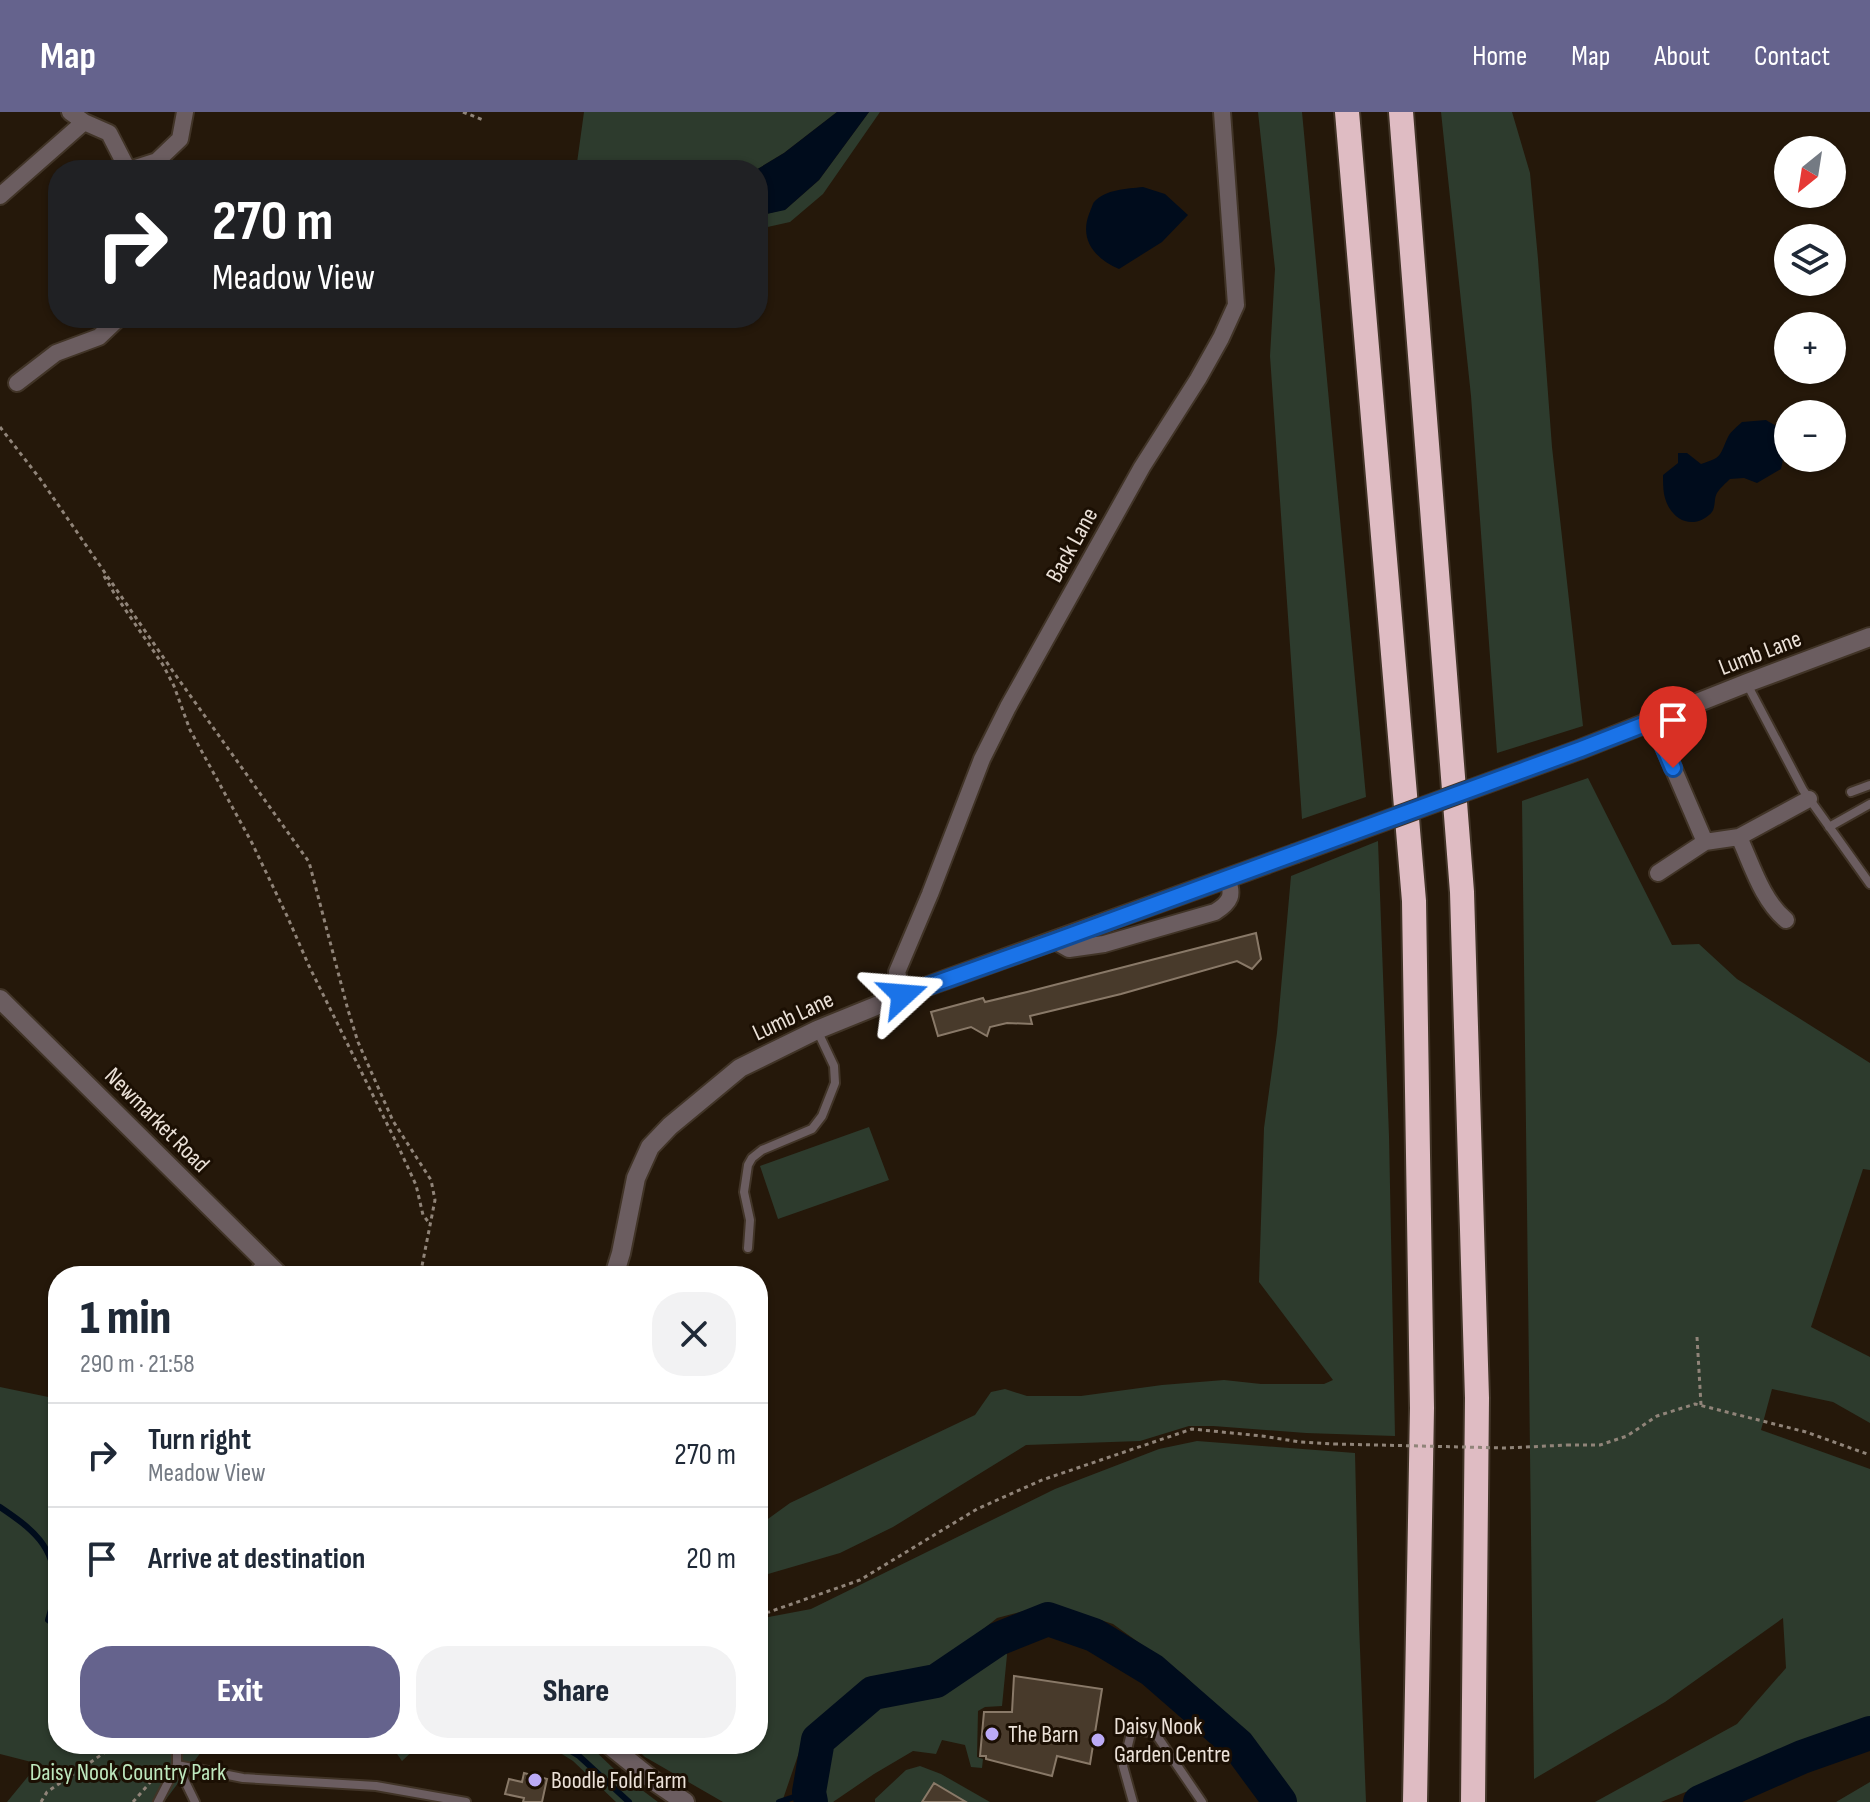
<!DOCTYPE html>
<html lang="en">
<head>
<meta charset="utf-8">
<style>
	body { margin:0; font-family:"Sofia Sans Condensed",sans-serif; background:#f2f2f3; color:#1f2937; height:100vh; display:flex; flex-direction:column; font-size:30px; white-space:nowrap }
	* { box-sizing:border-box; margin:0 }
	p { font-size:26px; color:#747a83 }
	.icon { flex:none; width:44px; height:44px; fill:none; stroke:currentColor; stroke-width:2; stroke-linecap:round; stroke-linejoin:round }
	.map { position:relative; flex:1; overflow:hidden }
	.side { position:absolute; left:48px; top:1154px; width:720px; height:488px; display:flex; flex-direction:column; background:#fff; border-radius:32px; box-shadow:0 2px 6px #0004 }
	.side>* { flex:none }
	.hud { position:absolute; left:48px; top:48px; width:720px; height:168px; border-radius:32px; box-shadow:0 2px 6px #0004; background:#202124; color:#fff; overflow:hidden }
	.needle { width:52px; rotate:210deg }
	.buttons { position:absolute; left:1774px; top:24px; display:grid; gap:16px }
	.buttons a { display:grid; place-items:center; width:72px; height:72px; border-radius:50%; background:#fff; box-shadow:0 2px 6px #0004; font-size:40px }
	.pin { position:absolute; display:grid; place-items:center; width:68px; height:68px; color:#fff; margin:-82px -34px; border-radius:50% 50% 50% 0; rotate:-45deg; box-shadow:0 0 8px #0007 }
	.pin .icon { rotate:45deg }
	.me { position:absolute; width:88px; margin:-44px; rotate:71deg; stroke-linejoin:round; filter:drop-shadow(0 0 6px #0008) }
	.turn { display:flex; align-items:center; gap:28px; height:168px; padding:0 32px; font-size:36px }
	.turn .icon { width:104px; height:104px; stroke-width:2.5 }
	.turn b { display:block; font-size:56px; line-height:68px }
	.round { display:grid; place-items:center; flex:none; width:84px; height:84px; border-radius:32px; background:#f2f2f3 }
	.overview { display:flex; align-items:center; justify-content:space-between; height:136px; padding:0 32px }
	h1 { font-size:48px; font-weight:800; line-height:60px }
	.action { display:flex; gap:16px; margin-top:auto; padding:16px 32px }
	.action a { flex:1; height:92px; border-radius:32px; background:#65638d; color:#fff; font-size:32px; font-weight:800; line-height:92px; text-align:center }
	.action a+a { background:#f2f2f3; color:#1f2937 }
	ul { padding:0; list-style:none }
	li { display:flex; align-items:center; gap:24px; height:104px; padding:0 32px; border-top:2px solid #e0e1e3 }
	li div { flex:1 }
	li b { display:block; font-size:30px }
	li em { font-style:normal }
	header { display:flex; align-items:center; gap:48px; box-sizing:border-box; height:112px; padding:0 40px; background:#65638d; color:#fff }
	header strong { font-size:38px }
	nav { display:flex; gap:44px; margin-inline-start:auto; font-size:28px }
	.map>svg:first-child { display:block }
	.green { fill:#2d3b2d }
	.water { fill:#000c1c }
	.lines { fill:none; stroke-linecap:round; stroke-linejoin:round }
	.stream { stroke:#000c1c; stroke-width:6 }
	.river { stroke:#000c1c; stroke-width:34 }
	.building { fill:#483a2b; stroke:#897968; stroke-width:2 }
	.service-casing { stroke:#413427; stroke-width:12 }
	.minor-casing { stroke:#413427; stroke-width:20 }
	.tertiary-casing { stroke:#413427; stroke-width:22 }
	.motorway-casing { stroke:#413427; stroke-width:28 }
	.path { stroke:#908479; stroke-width:3; stroke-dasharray:4 4; stroke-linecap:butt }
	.service { stroke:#6b5d60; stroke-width:8 }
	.minor { stroke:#6b5d60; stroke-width:16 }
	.tertiary { stroke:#6b5d60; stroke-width:18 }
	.motorway { stroke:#dfbcc3; stroke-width:24 }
	.tertiary-bridge-casing { stroke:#413427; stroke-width:22; stroke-linecap:butt }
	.path-bridge { stroke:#908479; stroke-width:3; stroke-dasharray:4 4; stroke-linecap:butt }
	.tertiary-bridge { stroke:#6b5d60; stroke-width:18 }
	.route-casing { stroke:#114b97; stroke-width:20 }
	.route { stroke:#1a73e8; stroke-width:14 }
	.poi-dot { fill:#bbaaf6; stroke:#1b0f03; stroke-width:3 }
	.labels { text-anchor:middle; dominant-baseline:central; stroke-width:6; stroke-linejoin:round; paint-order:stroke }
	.street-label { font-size:24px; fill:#ebe1d8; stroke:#1b0f03 }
	.poi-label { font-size:24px; fill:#ebe1d8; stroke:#1b0f03; text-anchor:start }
	.park-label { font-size:24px; fill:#bee8be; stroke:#1b0f03 }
</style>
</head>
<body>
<header>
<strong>Map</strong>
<nav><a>Home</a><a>Map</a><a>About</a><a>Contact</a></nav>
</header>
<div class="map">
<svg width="1870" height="1690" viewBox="0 0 1870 1690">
	<rect width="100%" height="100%" fill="#25180a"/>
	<!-- green -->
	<path class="green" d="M584,0h253l-53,41 -28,17h-180z
		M869,0h11l-57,82 -33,28 -32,7v-13l28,-7 33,-29z
		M1258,0h44l64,685 -64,22 -32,-463 5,-87z
		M1441,0h71l18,61 8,86 14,188 31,279 -86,27 -26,-357z
		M1588,666l84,167 27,-1 38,35 133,84v107l-7,-1 -52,158 59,30v66l-37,-21 -61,-13 -11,41 109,39v254l-123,44 -86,35h-66l142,-78 49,-56 -3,-50 -118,84 -131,77 -12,-978z
		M1378,729l11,295 6,300 -89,-3 -93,-7h-24l-49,15 -114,4 -133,82 -53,26 -82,24v-51l32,-23 185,-88 16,-23 14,-3 22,7h54l81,-11 62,-5 37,4h63l9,-4 -74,-98 5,-154 13,-95 14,-157z
		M869,1015l20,53 -111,39 -18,-53z
		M0,1275l58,12v345h149l-43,58h-157l23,-28 21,-7 -51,-13z
		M1197,1329l158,12 4,171 7,178h-71l-42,-60 -69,-67 -71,-51 -62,-20 -54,14 -62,50 -64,10 -64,51 -25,73h-59l-78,-45 -14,-13h127v-125l53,-10 244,-120 104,-40z
		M1005,1530l2,13 -5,51 -17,1 -7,4 -1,46 6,2 -1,9 -11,-1 -6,-22 -23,-5 -6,14 -23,-3 -39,23 -41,28h-17l2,-22 14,-40 28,-24 17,-10 28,-7 45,-19z
		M222,1632h51c-16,12 -35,9 -51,0z
		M390,1632h30l-18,17z
		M458,1632h69l-33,9z
		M546,1632h42l26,25 44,33h-42l-43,-41z
		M920,1654l21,8 49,28h-115v-3l31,-29z
		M1870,1670v20h-34z"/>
	<!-- water -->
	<path class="water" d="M837,0h32l-50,68 -34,30 -27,6v-46h-2l28,-17z
		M1143,75l22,7 23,21 -26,27 -43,27c-23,-10 -40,-28 -30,-55 1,-2 4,-11 5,-12 12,-13 32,-13 49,-15z
		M1766,308c4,3 9,4 12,8 8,10 6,29 3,41l-24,14 -13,-5 -14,1c-4,4 -10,9 -13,14 -4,7 0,16 -8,22 -20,17 -41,1 -45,-21 -1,-6 -1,-13 -1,-19l15,-12v-10h9l14,11c22,-7 18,-8 27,-27 3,-6 9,-10 14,-15z"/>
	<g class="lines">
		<!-- stream -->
		<path class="stream" d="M0,1395c31,21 56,39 55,81 0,10 -4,22 -7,32l10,8
			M486,1632h3
			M559,1632l20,12 50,46
			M779,1690l30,-10"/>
		<!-- river -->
		<path class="river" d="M811,1690l-2,-10 9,-52 55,-47 63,-12 62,-42 50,-20 46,16 58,35 86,75 42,57
			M1700,1690l102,-45 68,-24"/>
	</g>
	<!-- building -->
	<path class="building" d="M1256,821l5,26 -9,10 -15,-8 -116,33 -91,22 2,8 -25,-1 -17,4 -3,9 -16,-9 -33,9 -7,-24 52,-14 2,4 42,-10z
		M1014,1564l88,13 -12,75 -33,-8 -5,20 -66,-17v-3h-6l4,-44h28z
		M524,1661l23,6 -5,23h-19l1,-4 -19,-4 4,-15 13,3z
		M934,1671l32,19h-44z"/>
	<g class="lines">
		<defs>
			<path id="service" d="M1747,572l56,106 67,94
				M1851,680l19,-7
				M1829,715l41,-23
				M748,1136l2,-28 -6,-28 4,-27 4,-7 10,-8 50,-21 10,-13 13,-33 -1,-17 -17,-36
				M249,1164l15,-15
				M177,1653l66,13 133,8 90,16
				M177,1653l18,37
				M158,1690l19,-37v-12l6,-9
				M1133,1690l-10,-36 9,-37 23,4 47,69"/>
			<path id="minor" d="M70,0l14,10 25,11 19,37
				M129,58l28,-9 23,-22 5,-27
				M0,84l84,-74
				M17,271l39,-30 43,-16 20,-19
				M1653,609l52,121 -47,31
				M1739,725l70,-38
				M1705,730l34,-5c13,28 23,63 47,83
				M1055,829l14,8 35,-5 111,-32c16,-10 19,-17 12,-34
				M903,883l-6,-23 33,-78 52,-135 26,-52 134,-240 56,-88 23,-41 15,-33 -14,-193"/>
			<path id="tertiary" d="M1581,637l166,-66 123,-46
				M0,887l280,277
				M614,1164l7,-23 15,-75 14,-31 20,-21 70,-58 77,-38 86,-35 391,-141
				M608,1632l46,37 31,21"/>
			<path id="motorway" d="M1347,0l67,789 8,507 -7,394
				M1401,0l61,780 15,506 -4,404"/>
		</defs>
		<!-- service casing -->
		<use href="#service" class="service-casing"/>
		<!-- minor casing -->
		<use href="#minor" class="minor-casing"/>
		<!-- tertiary casing -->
		<use href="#tertiary" class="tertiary-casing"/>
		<!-- motorway casing -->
		<use href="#motorway" class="motorway-casing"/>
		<!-- path -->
		<path class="path" d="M463,0l20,8
			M0,315l41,53 131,190 137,192 39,148 10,32 35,79 38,59 4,20 -15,76
			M104,464l10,17 49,72 11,21 16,44 62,113 36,75 21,48 90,182 17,37 7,30 7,9
			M1697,1225l4,68
			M1567,1333h33l27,-9 30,-20 38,-12 111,28 64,23
			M758,1501l11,-1 91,-32 117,-71 65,-29 150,-51 70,7 38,6 34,2
			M41,1690l6,-10 70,-48
			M133,1690l20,-23"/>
		<!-- service -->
		<use href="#service" class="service"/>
		<!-- minor -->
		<use href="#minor" class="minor"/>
		<!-- tertiary -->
		<use href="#tertiary" class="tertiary"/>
		<!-- motorway -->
		<use href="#motorway" class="motorway"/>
		<defs>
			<path id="tertiary-bridge" d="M1294,742l287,-105"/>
		</defs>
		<!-- tertiary-bridge casing -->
		<use href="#tertiary-bridge" class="tertiary-bridge-casing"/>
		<!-- path-bridge -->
		<path class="path-bridge" d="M1334,1332l172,4 61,-3"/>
		<!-- tertiary-bridge -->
		<use href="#tertiary-bridge" class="tertiary-bridge"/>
	</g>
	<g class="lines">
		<defs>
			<path id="route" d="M903,883l152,-54 526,-192 72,-28 20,47"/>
		</defs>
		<!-- route casing -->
		<use href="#route" class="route-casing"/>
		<!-- route -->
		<use href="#route" class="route"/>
	</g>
	<!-- markers -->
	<g class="poi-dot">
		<circle cx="992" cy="1622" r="8"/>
		<circle cx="1098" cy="1628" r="8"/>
		<circle cx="535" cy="1668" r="8"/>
	</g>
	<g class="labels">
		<!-- street labels -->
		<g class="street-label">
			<text transform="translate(1072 433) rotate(-61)">Back Lane</text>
			<text transform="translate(1760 541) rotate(-21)">Lumb Lane</text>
			<text transform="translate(793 904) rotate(-25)">Lumb Lane</text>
			<text transform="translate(157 1008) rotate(45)">Newmarket Road</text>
		</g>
		<!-- poi labels -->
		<g class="poi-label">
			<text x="1114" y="1614">Daisy Nook<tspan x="1114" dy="28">Garden Centre</tspan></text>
			<text x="1008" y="1622">The Barn</text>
			<text x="551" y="1668">Boodle Fold Farm</text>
		</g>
		<!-- park labels -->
		<g class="park-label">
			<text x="128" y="1660">Daisy Nook Country Park</text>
		</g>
	</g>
</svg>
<div class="buttons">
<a><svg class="needle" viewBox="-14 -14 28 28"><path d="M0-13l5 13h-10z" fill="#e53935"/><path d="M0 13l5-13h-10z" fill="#747a83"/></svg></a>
<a><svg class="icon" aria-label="layers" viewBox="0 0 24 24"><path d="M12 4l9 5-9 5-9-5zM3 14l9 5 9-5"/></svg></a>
<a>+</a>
<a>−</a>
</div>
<div class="pin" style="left:1673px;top:656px;background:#d93025"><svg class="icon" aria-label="arrive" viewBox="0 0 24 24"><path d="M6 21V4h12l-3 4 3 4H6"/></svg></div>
<svg class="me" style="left:903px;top:883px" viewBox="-20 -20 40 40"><path d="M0-17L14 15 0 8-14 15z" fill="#1a73e8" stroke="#fff" stroke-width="4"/></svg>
<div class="hud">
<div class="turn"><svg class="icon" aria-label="right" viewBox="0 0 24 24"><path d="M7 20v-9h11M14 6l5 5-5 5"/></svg><div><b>270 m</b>Meadow View</div></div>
</div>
<section class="side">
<div class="overview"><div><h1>1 min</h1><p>290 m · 21:58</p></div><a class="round"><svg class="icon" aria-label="close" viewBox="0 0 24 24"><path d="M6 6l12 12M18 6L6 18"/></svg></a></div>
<ul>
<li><svg class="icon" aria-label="right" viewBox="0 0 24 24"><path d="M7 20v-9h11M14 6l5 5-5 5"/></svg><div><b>Turn right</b><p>Meadow View</p></div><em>270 m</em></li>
<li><svg class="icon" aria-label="arrive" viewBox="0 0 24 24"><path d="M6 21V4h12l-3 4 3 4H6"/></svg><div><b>Arrive at destination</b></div><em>20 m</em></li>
</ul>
<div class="action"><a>Exit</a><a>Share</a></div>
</section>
</div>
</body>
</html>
